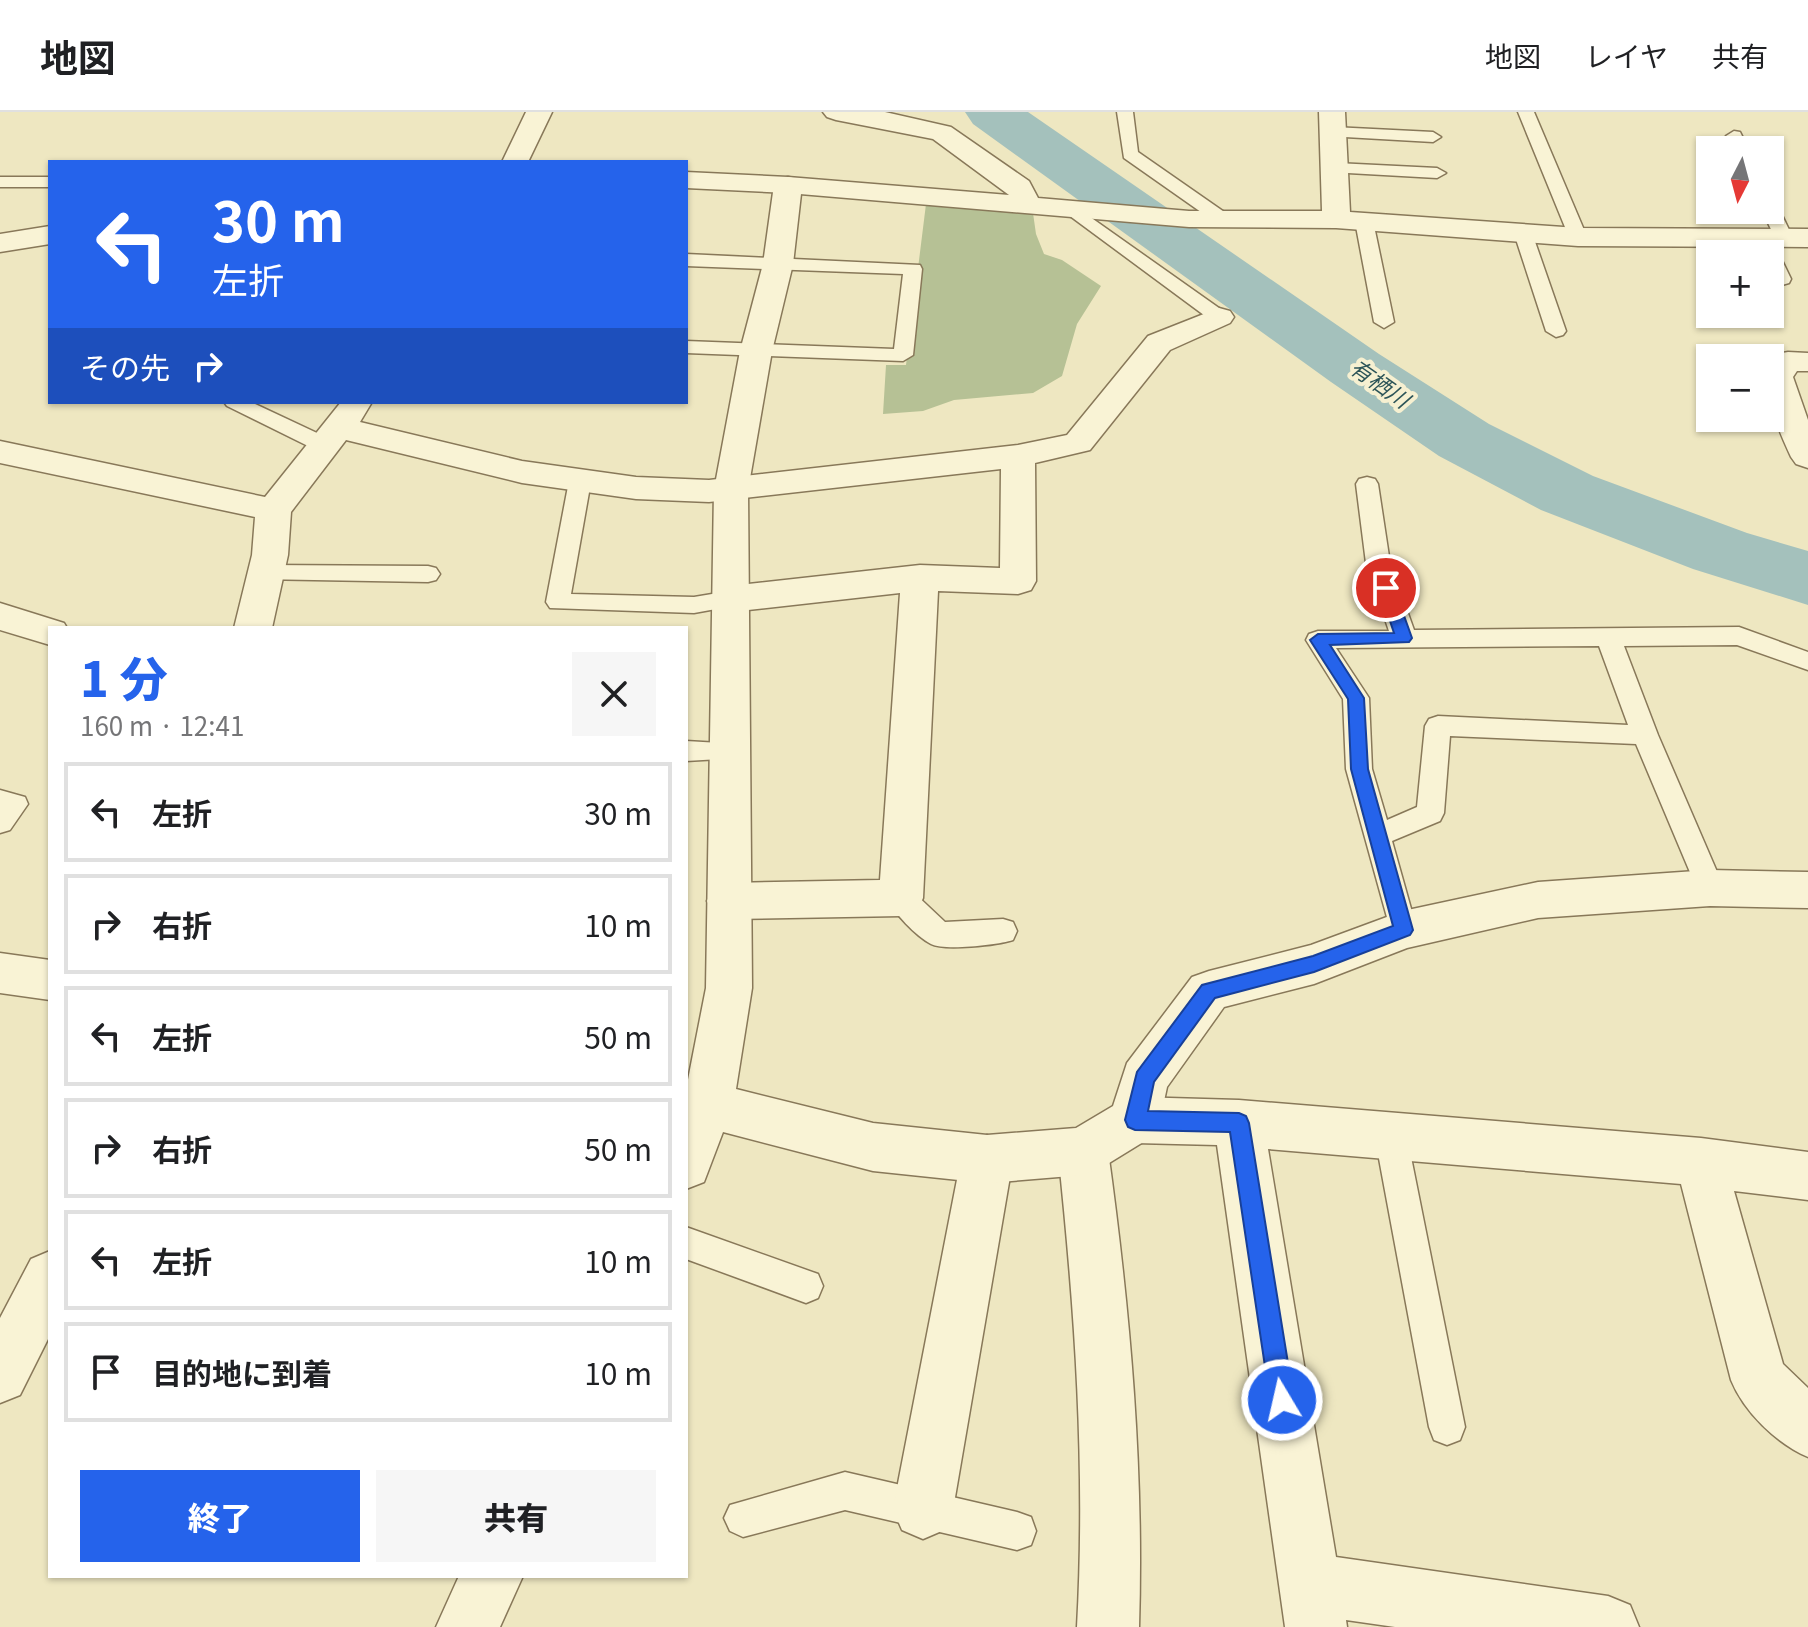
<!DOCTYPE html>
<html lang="ja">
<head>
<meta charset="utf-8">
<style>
	body { margin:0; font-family:Georgia,"Noto Sans JP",serif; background:#f6f6f6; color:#202124; height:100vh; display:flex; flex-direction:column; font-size:30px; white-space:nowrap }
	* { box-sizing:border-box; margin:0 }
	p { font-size:26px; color:#757577 }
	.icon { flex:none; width:44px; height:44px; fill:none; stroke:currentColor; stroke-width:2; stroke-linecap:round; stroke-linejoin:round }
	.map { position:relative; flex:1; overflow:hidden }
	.details { position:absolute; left:48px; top:514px; width:640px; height:952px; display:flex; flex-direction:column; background:#fff; border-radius:0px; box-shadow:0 2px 6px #0004 }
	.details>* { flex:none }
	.guide { position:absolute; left:48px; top:48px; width:640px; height:244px; border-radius:0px; box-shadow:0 2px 6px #0004; background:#2563eb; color:#fff; overflow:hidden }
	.needle { width:52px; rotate:186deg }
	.tools { position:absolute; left:1696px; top:24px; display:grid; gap:16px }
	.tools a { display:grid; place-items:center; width:88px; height:88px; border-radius:0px; background:#fff; box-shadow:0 2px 6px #0004; font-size:40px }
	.pin { position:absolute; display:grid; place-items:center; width:68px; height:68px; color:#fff; margin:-34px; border:4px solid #fff; border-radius:50%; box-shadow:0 2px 8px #0007 }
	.me { position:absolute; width:88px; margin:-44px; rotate:351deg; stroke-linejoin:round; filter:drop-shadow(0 0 6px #0008) }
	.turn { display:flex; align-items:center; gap:28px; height:168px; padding:0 32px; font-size:36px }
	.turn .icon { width:104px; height:104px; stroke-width:2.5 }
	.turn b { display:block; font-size:56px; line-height:68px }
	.then { display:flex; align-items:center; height:76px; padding:0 32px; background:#0003; gap:16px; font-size:30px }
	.round { display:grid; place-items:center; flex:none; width:84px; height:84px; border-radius:0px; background:#f6f6f6 }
	.head { display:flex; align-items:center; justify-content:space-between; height:136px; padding:0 32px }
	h1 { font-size:48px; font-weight:800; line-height:60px; color:#2563eb }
	.button { display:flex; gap:16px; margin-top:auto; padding:16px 32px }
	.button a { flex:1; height:92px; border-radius:0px; background:#2563eb; color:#fff; font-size:32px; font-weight:800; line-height:92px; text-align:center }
	.button a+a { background:#f6f6f6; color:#202124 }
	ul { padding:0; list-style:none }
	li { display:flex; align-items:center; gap:24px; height:100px; margin:0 16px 12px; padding:0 16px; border:4px solid #e0e0e0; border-radius:0px }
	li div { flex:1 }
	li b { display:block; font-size:30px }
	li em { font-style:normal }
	header { display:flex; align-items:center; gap:48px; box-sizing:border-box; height:112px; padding:0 40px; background:#fff; border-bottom:2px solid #e0e0e0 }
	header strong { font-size:38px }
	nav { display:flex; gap:44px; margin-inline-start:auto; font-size:28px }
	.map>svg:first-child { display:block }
	.cemetery { fill:#b6c195 }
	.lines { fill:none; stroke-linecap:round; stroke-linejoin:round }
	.river { fill:#a4c1bc; fill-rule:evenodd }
	.service-casing { stroke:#887859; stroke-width:3 }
	.minor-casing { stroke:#887859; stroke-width:3 }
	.tertiary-casing { stroke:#887859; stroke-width:3 }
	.service { fill:#f9f3d5; fill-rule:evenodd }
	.minor { fill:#f9f3d5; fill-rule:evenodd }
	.tertiary { fill:#f9f3d5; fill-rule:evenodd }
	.route { fill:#2563eb; stroke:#184099; stroke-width:2 }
	.labels { text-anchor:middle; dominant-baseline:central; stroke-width:8; stroke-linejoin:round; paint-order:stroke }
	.far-water-label { font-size:22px; font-style:italic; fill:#2c5458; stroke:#f6f0d1 }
</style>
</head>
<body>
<header>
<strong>地図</strong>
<nav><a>地図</a><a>レイヤ</a><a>共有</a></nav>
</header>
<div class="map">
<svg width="1808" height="1515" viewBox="0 0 1808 1515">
	<rect width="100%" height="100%" fill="#eee7c1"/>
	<!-- cemetery -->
	<path class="cemetery" d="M926,92l107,9 3,21 8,20 18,6 39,26 -24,38 -15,52 -29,17 -79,7 -31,11 -40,3 3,-49h20z"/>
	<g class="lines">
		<!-- river -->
		<path class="river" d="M965,0h63l351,242 110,70 104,52 154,57 61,18v54l-115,-36 -152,-59 -102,-54 -108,-74 -358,-258z"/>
		<defs>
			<path id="service" d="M1117,0h16l5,40 92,64 3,4 -3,4h-12l-94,-66z
				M1518,0h16l53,125 -3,4 -6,1 -9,-5z
				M1333,15l100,5 8,5 -8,5 -106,-6 -2,-4z
				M1734,19l6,1 9,18h-16l-7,-14z
				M1336,51l101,5 9,5 -9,5 -107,-6 -3,-4 3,-4z
				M0,65h50v10h-50z
				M1770,92l9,5 14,29 -3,4h-12l-3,-4 -13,-28h8z
				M1076,95l150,106 3,4 -3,4h-14l-142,-105 -3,-4z
				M1364,104l9,5 21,101 -10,6 -10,-6 -19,-101z
				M1523,116l9,5 34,98 -3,4 -7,2 -10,-6 -32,-98z
				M1770,136l7,2 14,29 -2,4 -7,2 -9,-6 -3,-25h-9z
				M686,142l234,11 2,4 -9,86 -10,6 -217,-8v-12l208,8 9,-75 -217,-8z
				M224,290h27l81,38 3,5 -11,7 -8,-2 -89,-44z
				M580,362l8,2 3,5 -20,113 123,3 36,-6 8,2 4,6 -4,6 -44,8 -144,-5 -4,-6 23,-121 3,-5z
				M1367,365l8,2 3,5 12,79 24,67 325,-3 69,25v18l-71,-25 -113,1 34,89 66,153 -4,8 -10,4 -10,-4 -64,-152 -186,-8 -6,77 -4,8 -48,20 25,89 -4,9 -10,3 -10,-3 -47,-170 -3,-70 -37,-59 3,-6 9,-3h71l-23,-68 -10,-79 3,-5zM1599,534l29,79 -190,-9 -9,3 -4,7 -8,81 -30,13 -15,-51 -3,-71 -33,-50z
				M265,453l163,1 8,2 4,6 -4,6 -8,2 -171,-3 -4,-6 4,-6z
				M686,629l51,3 4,7 -4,7 -51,3z
				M0,678l25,7 3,7 -18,26 -10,3z
				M901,774l10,4 34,32 58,-3 10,3 4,9 -4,9c-15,5 -69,11 -82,4 -15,-8 -37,-31 -44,-46l4,-8z
				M1391,1010l11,4 5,11 58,290 -5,13 -13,5 -13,-5 -5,-13 -54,-290 5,-11z
				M686,1115l132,47 5,12 -5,12 -12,5 -120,-44z
				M845,1360l172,40 14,5 5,14 -5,14 -14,5 -172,-40 -102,27 -13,-6 -6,-13 6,-13z"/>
			<path id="minor" d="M526,0h26l-24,50h-26z
				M823,0h62l66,15 78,54 9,17 151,13h133l-3,-99h26l5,100 228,16 230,1v18l-230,-1 -242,-18 -147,-1 -401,-34 -102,-5v-16l102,5 221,18 -76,-56 -97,-19 -9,-3z
				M50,114v18l-50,8v-18z
				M1219,196l11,3 4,6 -4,6 -60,27 -80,100 -55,13 1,118 -5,9 -13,4 -80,-3 -15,307 -6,13 -16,5 -172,3 -16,-5 -6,-13 6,-13 16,-5 151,-3 20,-287 -170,19 -13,-4 -6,-9 6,-9 13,-4 190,-21 80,3 1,-99 -292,33 -73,-3 -114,-16 -176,-43 -55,72 -3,43 -16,73h-38l18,-73 3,-38 -255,-54v-22l265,56 76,-95h31l-12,20 162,39 114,16 73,3 309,-35 49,-10 81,-99z
				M1788,240l20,1v18h-11l-4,6 15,43v48l-12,-4 -5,-7c-13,-29 -35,-73 -14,-103z
				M0,491l64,20 3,5h-17v17l-50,-15z
				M0,841l50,7v40l-50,-7z
				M1135,985l104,3 462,38 107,14v48l-74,-9 49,173 25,24v69c-32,-14 -64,-45 -77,-77l-50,-196 -413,-35 68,408 272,39 22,9 9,22h-244l-49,-7 1,7h-62l-68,-482 -82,-2 -18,-7 -7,-16 7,-16z
				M1083,1015l18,7 7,17c22,159 36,316 31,476h-62c9,-160 -2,-317 -19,-476l7,-17z
				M987,1023l18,7 8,17 -60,350 -9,21 -21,9 -21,-9 -9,-21 68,-350 8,-17z
				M50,1139v84l-30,60 -20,8v-85l31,-59z"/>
			<path id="tertiary" d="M788,65l10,2 4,6 -9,79 -21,87 -24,139 4,498 -16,101 137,34 114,12 89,-7 37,-22 14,-43 65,-86 17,-6 102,-26 92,-34 135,-29 172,-12 98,2v36l-98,-2 -172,12 -131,30 -93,36 -90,23 -57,80 -7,33 -7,16 -52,32 -18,7 -96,8 -114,-12 -150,-39 -19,50 -18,7v-99l20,-102 8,-498 26,-139 23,-87 11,-79 4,-6z
				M459,1464h64l-23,51h-64z"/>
		</defs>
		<!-- service casing -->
		<use href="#service" class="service-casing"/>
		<!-- minor casing -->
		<use href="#minor" class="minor-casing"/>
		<!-- tertiary casing -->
		<use href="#tertiary" class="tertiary-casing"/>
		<!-- service -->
		<use href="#service" class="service"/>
		<!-- minor -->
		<use href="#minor" class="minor"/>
		<!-- tertiary -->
		<use href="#tertiary" class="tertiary"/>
	</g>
	<!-- route -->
	<path class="route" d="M1386,471l8,5 18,50 -3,4 -79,3 34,53 4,71 45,161 -3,5 -96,37 -99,26 -61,84 -6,29 91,2 7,3 3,7 45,277 -4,8 -8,3 -8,-3 -4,-8 -40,-268 -95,-2 -7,-3 -3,-7 12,-48 65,-87 111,-29 80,-30 -42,-157 -3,-70 -38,-59 8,-6 76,-1 -15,-45z"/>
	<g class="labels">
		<!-- far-water labels -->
		<g class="far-water-label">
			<text transform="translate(1381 270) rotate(35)">有栖川</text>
		</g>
	</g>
</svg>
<div class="tools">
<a><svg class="needle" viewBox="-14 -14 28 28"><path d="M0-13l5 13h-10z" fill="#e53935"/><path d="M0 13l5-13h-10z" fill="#757577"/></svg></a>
<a>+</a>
<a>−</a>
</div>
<div class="pin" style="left:1386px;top:476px;background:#d93025"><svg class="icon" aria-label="arrive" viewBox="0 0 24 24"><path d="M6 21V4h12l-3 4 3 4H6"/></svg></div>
<svg class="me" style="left:1282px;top:1288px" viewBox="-20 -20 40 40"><circle r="17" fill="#2563eb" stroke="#fff" stroke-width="3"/><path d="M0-11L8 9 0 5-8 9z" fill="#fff"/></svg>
<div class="guide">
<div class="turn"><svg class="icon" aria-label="left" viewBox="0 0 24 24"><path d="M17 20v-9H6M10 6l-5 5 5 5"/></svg><div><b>30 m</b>左折</div></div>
<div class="then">その先<svg class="icon" aria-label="right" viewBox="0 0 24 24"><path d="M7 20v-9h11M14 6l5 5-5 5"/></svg></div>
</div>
<section class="details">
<div class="head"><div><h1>1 分</h1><p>160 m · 12:41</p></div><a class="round"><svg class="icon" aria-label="close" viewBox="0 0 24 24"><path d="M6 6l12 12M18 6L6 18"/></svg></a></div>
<ul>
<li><svg class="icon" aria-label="left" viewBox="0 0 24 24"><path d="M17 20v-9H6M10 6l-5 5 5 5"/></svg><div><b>左折</b></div><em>30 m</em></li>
<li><svg class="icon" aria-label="right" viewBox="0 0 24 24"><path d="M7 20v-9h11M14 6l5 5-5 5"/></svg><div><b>右折</b></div><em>10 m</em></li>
<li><svg class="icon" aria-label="left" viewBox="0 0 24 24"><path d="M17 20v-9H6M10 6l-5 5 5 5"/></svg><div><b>左折</b></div><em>50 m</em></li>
<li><svg class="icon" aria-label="right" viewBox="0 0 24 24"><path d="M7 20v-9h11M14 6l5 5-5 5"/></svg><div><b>右折</b></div><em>50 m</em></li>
<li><svg class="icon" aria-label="left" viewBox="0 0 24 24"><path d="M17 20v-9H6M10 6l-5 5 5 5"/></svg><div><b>左折</b></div><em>10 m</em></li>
<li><svg class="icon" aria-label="arrive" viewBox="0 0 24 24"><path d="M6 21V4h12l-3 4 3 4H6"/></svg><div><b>目的地に到着</b></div><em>10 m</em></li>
</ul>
<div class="button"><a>終了</a><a>共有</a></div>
</section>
</div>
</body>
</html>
